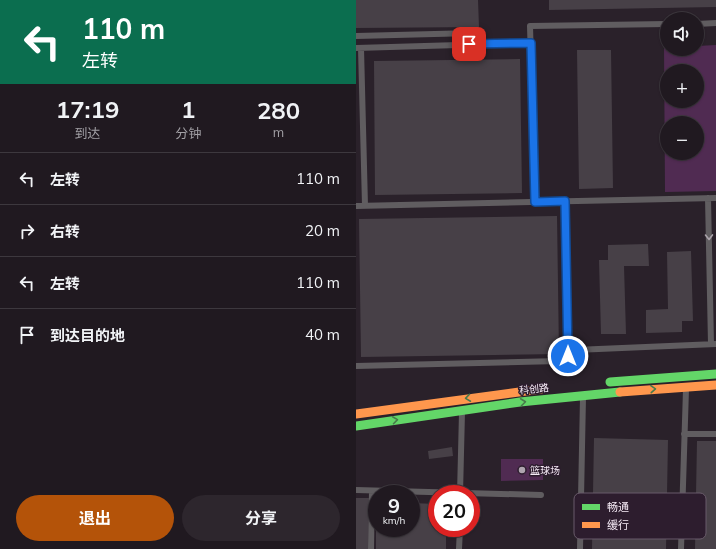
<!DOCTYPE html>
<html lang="zh">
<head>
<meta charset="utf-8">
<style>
	body { margin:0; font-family:Mulish,"Noto Sans SC",sans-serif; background:#2d262d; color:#f1f3f6; height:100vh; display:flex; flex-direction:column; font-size:15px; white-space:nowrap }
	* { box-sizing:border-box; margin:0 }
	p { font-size:13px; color:#a2a0a5 }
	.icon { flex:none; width:22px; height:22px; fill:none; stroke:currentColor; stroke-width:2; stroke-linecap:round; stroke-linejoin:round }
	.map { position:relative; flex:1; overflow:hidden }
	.drawer { display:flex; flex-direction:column; background:#201920; width:356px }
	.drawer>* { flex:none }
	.hud { background:#0b6e4f; color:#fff; overflow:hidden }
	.tools { position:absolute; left:304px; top:12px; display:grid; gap:8px }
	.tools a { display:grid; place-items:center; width:44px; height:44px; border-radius:50%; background:#201920; box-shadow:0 1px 3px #0004,0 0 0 1px #3d383e; font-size:20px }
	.speed { position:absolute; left:12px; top:485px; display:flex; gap:8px; font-size:20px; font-weight:700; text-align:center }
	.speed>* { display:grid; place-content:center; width:52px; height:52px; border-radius:50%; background:#201920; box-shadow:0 1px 3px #0004,0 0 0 1px #3d383e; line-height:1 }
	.speed small { font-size:10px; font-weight:400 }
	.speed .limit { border:6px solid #d22; background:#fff; color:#111 }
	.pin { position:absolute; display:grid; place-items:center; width:34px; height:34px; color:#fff; margin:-17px; border-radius:8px; box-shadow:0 2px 6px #0006 }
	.me { position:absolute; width:44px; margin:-22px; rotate:0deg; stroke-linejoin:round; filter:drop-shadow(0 0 3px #0008) }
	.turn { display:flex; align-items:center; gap:14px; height:84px; padding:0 16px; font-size:18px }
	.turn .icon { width:52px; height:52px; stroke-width:2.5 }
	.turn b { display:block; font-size:28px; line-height:34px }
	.eta { display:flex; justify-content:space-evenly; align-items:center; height:68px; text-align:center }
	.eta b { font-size:24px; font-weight:700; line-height:28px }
	.action { display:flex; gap:8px; margin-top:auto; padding:8px 16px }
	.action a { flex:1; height:46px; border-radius:24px; background:#b45309; color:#fff; font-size:16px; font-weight:700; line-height:46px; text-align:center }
	.action a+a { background:#2d262d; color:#f1f3f6 }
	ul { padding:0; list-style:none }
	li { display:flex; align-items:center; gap:12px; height:52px; padding:0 16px; border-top:1px solid #3d383e }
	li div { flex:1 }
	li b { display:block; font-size:15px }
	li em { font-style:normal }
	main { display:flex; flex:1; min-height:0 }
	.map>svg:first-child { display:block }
	.green { fill:#502b52; fill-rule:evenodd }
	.building { fill:#474047 }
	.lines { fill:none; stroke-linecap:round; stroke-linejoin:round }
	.lane { stroke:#605d60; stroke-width:6 }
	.fast { stroke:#63d668; stroke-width:9 }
	.slow { stroke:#ff974d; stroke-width:9 }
	.oneway { stroke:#aba4ab }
	.oneway2 { stroke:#487a4b }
	.route-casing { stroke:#114b97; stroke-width:10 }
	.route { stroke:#1a73e8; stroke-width:7 }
	.poi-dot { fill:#afa4af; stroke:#2d1d2e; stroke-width:1.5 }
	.labels { text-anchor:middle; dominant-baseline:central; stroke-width:3; stroke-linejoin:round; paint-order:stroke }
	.street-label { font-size:10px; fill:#f6ebf6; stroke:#2d1d2e }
	.poi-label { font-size:10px; fill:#f6ebf6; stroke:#2d1d2e; text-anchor:start }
	.key { fill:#2d1d2e; stroke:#695b6a; stroke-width:1 }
	.key-label { font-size:11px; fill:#f6ebf6 }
</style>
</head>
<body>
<main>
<section class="drawer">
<div class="hud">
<div class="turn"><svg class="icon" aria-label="left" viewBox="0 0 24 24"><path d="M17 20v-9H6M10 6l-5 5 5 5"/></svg><div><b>110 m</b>左转</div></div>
</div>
<div class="eta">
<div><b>17:19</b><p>到达</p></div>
<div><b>1</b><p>分钟</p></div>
<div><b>280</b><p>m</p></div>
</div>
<ul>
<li><svg class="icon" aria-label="left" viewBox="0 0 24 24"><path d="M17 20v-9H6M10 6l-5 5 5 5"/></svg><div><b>左转</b></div><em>110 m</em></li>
<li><svg class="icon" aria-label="right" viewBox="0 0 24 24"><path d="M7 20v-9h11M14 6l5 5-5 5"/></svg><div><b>右转</b></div><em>20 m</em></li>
<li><svg class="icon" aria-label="left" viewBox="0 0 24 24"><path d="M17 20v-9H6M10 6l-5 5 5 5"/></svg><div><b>左转</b></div><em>110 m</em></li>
<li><svg class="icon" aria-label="arrive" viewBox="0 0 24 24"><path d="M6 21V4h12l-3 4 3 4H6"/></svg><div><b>到达目的地</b></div><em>40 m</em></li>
</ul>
<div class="action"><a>退出</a><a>分享</a></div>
</section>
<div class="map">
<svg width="360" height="549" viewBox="0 0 360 549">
	<rect width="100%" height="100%" fill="#2a212a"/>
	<!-- green -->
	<path class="green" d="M360,45v146l-51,1 -1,-146h3v3h30v-3zM311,71h30v30h-30zM311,123h30v30h-30z
		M145,459h42v21l-42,1z"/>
	<!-- building -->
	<path class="building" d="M0,0h122l1,27 -123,1z
		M193,0h167v7l-167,3z
		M221,50h34l2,138 -34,1z
		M164,59l2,134 -147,2 -1,-134z
		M201,216l2,138 -198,3 -2,-138z
		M292,244l1,22h-25l2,68h-25l-2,-74h9v-15z
		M335,251l2,70h-11v11l-36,1v-23l22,-1 -1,-57z
		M238,438l74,2 -2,109h-74z
		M341,441h19v108h-21z
		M96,447l1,9 -24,3 -1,-8z
		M0,498h13l-1,51h-12z
		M55,503l26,1v24h9v21h-70v-21h35z"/>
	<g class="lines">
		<!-- lane -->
		<path class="lane" d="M341,24l19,-1
			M0,36l118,-3
			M0,48l175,-5
			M5,48l4,158
			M352,198l3,146
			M179,202l-5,-176 137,-2
			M0,206l360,-8
			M219,350l141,-6
			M0,366l203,-5 6,-2 3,-3v-6l-3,-149
			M328,434h32
			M0,490l185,5
			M104,494l2,-82
			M15,549l1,-58
			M103,549l1,-21
			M224,549l3,-152
			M325,549l5,-160"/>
		<!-- fast -->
		<path class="fast" d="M254,382l106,-8
			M0,426l164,-24 100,-10"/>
		<!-- slow -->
		<path class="slow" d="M264,392l96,-7
			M0,414l185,-25"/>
	</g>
	<!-- one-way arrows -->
	<defs><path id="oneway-chevron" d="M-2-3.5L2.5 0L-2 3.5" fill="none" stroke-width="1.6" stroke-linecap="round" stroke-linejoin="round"/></defs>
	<use class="oneway" href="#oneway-chevron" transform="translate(353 237) rotate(89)"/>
	<g class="oneway2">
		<use href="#oneway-chevron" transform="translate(297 389) rotate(-4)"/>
		<use href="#oneway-chevron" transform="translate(112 398) rotate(172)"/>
		<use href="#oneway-chevron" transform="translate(167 402) rotate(-7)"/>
		<use href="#oneway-chevron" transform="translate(39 420) rotate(-8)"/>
	</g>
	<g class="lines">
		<defs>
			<path id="route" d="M113,44l62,-1 4,159 30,-1 3,155"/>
		</defs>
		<!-- route casing -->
		<use href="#route" class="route-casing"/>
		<!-- route -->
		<use href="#route" class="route"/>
	</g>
	<!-- markers -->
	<circle class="poi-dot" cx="166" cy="470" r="4"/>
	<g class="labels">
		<!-- street labels -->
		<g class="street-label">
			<text transform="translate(178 389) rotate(-6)">科创路</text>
		</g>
		<!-- poi labels -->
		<g class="poi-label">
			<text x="174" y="470">篮球场</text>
		</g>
	</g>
	<!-- legend -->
	<rect x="218" y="493" width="132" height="46" rx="6" class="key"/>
	<rect x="226" y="504" width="18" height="6" fill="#63d668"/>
	<rect x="226" y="522" width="18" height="6" fill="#ff974d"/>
	<g class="key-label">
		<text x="251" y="511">畅通</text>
		<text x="251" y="529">缓行</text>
	</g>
</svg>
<div class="tools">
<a><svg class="icon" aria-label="sound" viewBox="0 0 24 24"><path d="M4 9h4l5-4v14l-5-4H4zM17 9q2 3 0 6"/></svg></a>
<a>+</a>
<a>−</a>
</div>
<div class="speed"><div>9<small>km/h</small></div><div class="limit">20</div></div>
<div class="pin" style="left:113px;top:44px;background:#d93025"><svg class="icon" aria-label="arrive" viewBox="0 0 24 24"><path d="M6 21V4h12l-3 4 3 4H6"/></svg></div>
<svg class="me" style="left:212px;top:356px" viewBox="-20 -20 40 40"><circle r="17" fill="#1a73e8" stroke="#fff" stroke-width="3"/><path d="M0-11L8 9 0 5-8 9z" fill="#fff"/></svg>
</div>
</main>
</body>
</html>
